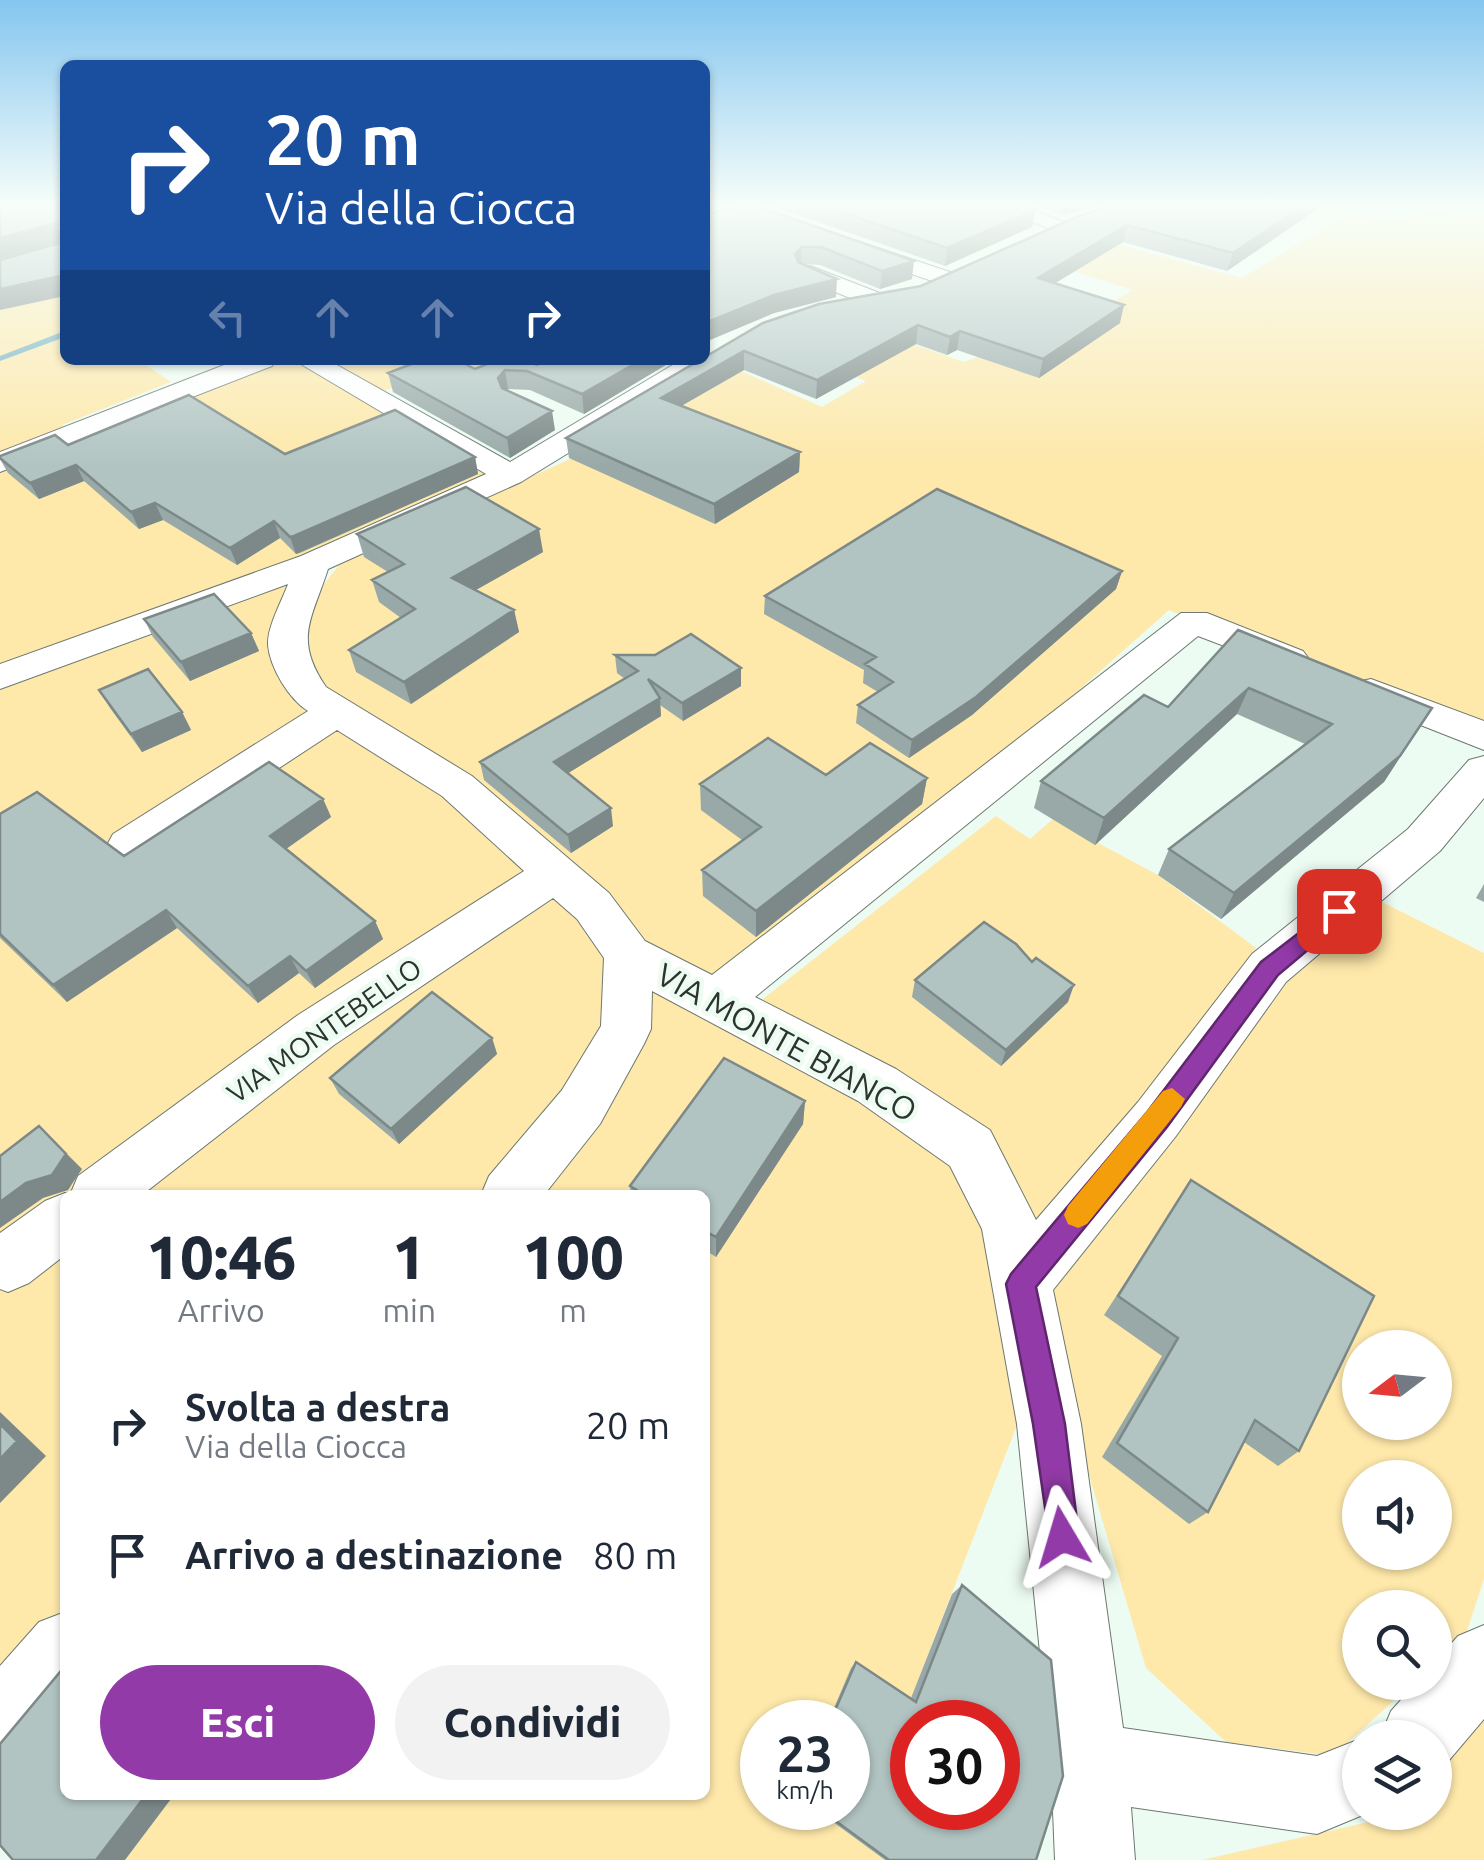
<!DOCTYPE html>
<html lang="it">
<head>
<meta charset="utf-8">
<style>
	body { margin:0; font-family:Ubuntu,sans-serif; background:#f2f2f3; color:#1f2937; height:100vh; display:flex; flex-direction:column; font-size:38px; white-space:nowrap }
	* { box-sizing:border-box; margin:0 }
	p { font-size:32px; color:#747a83 }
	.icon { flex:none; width:55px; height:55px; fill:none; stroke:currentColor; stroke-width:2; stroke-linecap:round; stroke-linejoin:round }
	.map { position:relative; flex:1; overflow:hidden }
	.side { position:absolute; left:60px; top:1190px; width:650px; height:610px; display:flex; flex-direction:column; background:#fff; border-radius:15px; box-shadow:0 2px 8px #0004 }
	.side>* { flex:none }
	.banner { position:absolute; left:60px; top:60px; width:650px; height:305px; border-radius:15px; box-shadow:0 2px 8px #0004; background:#1a4fa0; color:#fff; overflow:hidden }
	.needle { width:65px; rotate:254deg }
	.tools { position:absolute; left:1342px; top:1330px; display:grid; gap:20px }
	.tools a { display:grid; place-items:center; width:110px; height:110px; border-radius:50%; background:#fff; box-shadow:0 2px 8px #0004; font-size:50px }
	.speed { position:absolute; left:740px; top:1700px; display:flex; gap:20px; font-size:50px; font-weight:700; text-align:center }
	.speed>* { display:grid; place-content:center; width:130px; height:130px; border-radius:50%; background:#fff; box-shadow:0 2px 8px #0004; line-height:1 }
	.speed small { font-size:25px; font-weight:400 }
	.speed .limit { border:15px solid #d22; background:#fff; color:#111 }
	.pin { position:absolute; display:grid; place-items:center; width:85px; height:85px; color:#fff; margin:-42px; border-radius:20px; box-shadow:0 5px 15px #0006 }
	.me { position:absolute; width:110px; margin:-55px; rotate:353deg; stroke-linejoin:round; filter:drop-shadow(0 0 8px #0008) }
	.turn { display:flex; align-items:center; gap:35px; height:210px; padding:0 40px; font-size:45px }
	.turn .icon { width:130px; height:130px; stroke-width:2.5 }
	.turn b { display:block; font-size:70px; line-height:85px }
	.lanes { display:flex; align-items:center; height:95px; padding:0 40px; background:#0003; justify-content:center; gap:50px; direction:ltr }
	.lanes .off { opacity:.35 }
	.eta { display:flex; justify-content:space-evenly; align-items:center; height:170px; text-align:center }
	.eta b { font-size:60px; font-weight:800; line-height:70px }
	.primary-button { display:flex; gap:20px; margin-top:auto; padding:20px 40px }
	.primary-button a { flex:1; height:115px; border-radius:60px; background:#923aa7; color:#fff; font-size:40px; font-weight:800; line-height:115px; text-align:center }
	.primary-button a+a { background:#f2f2f3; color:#1f2937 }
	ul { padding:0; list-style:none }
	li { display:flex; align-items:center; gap:30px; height:130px; padding:0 40px }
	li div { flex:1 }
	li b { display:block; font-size:38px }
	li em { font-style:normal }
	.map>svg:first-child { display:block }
	.green { fill:#fee8aa; fill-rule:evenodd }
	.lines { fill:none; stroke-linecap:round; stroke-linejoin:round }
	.stream { fill:#71adbf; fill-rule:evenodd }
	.street-casing { stroke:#6c7870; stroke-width:2 }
	.street { fill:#fff; fill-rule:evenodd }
	.wall { fill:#98a9a7 }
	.shaded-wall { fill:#7c8988 }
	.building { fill:#b1c4c2; stroke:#7c8988; stroke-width:2.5; fill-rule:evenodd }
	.route { fill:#923aa7; stroke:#5f266d; stroke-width:2.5 }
	.slow { fill:#f59e0b }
	.labels { text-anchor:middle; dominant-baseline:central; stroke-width:9; stroke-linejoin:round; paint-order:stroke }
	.street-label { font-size:28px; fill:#2d332f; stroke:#edfcf2 }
	.near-street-label { font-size:32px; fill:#2d332f; stroke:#edfcf2 }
</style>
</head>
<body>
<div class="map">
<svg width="1484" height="1860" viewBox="0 0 1484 1860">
	<rect width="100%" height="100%" fill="#edfcf2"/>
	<!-- green -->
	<path class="green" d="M0,206h65v154h91l-10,5 25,17 -109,43 7,4 -69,27z
		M1431,206l53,9v518l-315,-123 -443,394 -94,-65 -157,-162 -90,-38 -94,-77 17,-58 32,-40 322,-147 59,-55 101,45 44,-26 -28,-11 29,-55 51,31 46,16 117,-42 52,-30 -101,-32 47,-24 163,44 107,-65 43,9z
		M272,360h29l209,122 -510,188v-203z
		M319,360h228l-65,26 -34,-19 -67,25z
		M326,567l-40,66 48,85 220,156 -472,321h-17l-65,68v-576z
		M996,816l34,23 23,-20 105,56 98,73 -232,324 -50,-125 -230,-133z
		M561,882l66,115 -135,198h-380z
		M1362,892l122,61v626l-18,55 -31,28v-54h-75v74l53,1 -80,73 -107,-14 -80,-74 -80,-271 -45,-114zM1360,1348h75v74h-75zM1360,1478h75v74h-75z
		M639,960l322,194 36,79 24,182 -113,291 -80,16h-66v86h52l71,52h-760l49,-65h531v-600h-179z
		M65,1234v391l-65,66v-404z
		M1484,1715v145h-282l175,-40 8,-7 50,-1v-49z"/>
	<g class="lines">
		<!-- stream -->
		<path class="stream" d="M62,332h3v5l-65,24v-5z"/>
		<defs>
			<path id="street" d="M991,206h34l47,20 -11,7z
				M854,240l105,35 3,5 -12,7 -104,-35v-10z
				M810,266l80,31 4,5 -13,8 -9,-3 -71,-29 -3,-5 3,-5z
				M705,353l9,7 -4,6 -189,116 -193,87c-16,50 -35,70 -2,118l146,89 137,117 36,48 67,34 469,-362h26l96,38 6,8 -6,8 -13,4 -92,-35 -443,361 141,72 94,61 46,90 102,-118 114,-148 156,-125 61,-69 15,-4v42l-44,53 -154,131 -110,154 -123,154 28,134 42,304 194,28 43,-17v73h10l-53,22 -186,-27 4,53h-80l-4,-98 -34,-338 -35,-195 -32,-63 -92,-65 -206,-110 -1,38 -7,15 -44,80 -56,71h-63l8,-19 73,-86 39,-64 3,-68 -27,-39 -24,-21 -219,147 -192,150h-77v60l-36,28 -21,9 -8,-3v-56l45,-32 20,-8 5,2 8,-19 220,-161 226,-144 -82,-75 -105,-66 -192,126 -16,5 -16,-5 -6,-11 6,-11 195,-123c-19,-12 -38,-43 -40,-66 -1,-18 14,-44 20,-61l-288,105v-25l301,-108 185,-82 -192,-114h34l182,102 171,-102h24z
				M237,360h39l-4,6 -272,106v-20z
				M1371,679l113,42v29l-127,-50 -6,-9 6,-9z
				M65,1612v92l-38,45 -27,11v-94l39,-44z
				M1484,1625v94l-39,46 -10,4v-31h-55l11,-27 26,-29h18v-20l23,-26z"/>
		</defs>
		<!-- street casing -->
		<use href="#street" class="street-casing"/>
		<!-- street -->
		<use href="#street" class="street"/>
	</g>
	<!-- wall -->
	<path class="wall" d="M741,206l171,73 -32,10 -60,-24 -17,-1 33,33 -62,16 -69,29v-127z
		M777,206h248l10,4 -3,17 -87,39 -167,-58z
		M1038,206h60l-36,9z
		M1109,206h213l-95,65 -104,-29 -68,41 65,40 -81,55 -82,-28 -10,5 -31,-11 -100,55 -72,-29 -63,36 119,46 -1,20 -84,52 -146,-66 -3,-20 134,-78 221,-74z
		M674,360l-90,54 -54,-24 -22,-1 -1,1 48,40 -45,28 -117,-66 -5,-19z
		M68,445l217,9 190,3 3,17 -178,79 -4,1 -16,-16 -43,27 -74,-45 -24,9 -55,-48 -45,18 -31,-26 -8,-14v-3z
		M357,534l186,18 -67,38 38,20 5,22 -108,72 -55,-32 -7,-22 52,-32 -22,-16 -7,-22 16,-8 -24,-15z
		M1122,571l-6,18 -144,126 -63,43 -53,-35 2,-18 20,-13 -15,-9 1,-13 -100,-56 1,-18z
		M144,619l107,14 8,18 -69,30 -37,-44z
		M1238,630l194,78 -48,74 -163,137 -63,-44 11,-26 136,-105 -68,-30 -142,131 -61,-37 7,-27 127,-74z
		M615,655l126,31 -58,35 -23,-16 1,11 -93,57 45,53 -42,27 -87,-73 -4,-18 145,-83 -8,-6z
		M99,690l83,22 9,18 -49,22 -32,-44z
		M826,775l101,3 -5,26 -166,133 -53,-41 -1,-26 40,-30 -41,-30 -1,-26z
		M323,799l8,18 -45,32 89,72 8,18 -68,49 -16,-15 -41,30 -81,-75 -110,74 -67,-64v-124l124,42z
		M1484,884v18l-8,-4z
		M915,980l153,22 -67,64 -89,-69z
		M492,1038l5,16 -98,90 -60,-50 -9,-16z
		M805,1101l-2,23 -87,133 -11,-7v-55h-74l-1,-9z
		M1191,1180l108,271 -21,15 -34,-24 -36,70 -19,12 -87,-67 60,-101 -58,-41z
		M962,1585l74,275h-151l-71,-52h34v-86h-20l23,-54 5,-6 55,36 41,-104z"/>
	<!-- shaded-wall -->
	<path class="shaded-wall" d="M705,206h19l-19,6z
		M1064,206h34l-36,9z
		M1303,206h19l-95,65 6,-18z
		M1035,210l-3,17 -87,39 2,-18z
		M56,223l8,18 -64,18v-21z
		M1127,225l-4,17 -89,54 4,-18z
		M802,247l-1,17 -6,7v-17z
		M914,261l-2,18 -32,10 2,-18z
		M65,275v21l-65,14v-21z
		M837,279l-1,18 -62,16 -69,29v-19l15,-7 54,-21z
		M1124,305l-4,18 -81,55 4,-19z
		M918,325l-2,19 -100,55 1,-19z
		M960,331l-3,19 -10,5 3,-18z
		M744,351v19l-82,47 -1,-19z
		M641,360h33l-90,54 -2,-20z
		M505,370l3,19 -7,8 -3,-19z
		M552,411l3,19 -45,28 -3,-20z
		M800,452l-1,20 -84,52 -1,-20z
		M475,457l3,17 -182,80 -6,-17z
		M76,465l8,16 -45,18 -9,-16z
		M155,503l8,17 -24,9 -8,-17z
		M274,521l6,17 -43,27 -7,-17z
		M539,529l4,23 -85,48 -6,-22z
		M1122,571l-6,18 -144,126 -63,43 3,-18z
		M514,610l5,22 -108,72 -7,-22z
		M251,633l8,18 -69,30 -9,-19z
		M741,668v18l-58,35 -1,-18z
		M1249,688l-12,26 -142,131 9,-27z
		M660,698l1,18 -104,64 -3,-18z
		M1432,708l-48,74 -163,137 13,-26z
		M182,712l9,18 -49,22 -11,-18z
		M927,778l-5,26 -166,133v-26z
		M323,799l8,18 -52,37 -9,-18z
		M611,808l2,18 -42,27 -3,-18z
		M166,910l11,18 -110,74 -14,-17z
		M375,921l8,18 -68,49 -9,-17z
		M290,956l9,17 -41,30 -10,-17z
		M1074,985l-6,17 -67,64 5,-16z
		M492,1038l5,16 -98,90 -8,-15z
		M805,1101l-2,23 -87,133v-20z
		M39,1126l43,43 -14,21 -25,8 -43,30v-26z
		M0,1412l46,44 -46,47z
		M146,1795h28l-49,65h-29z"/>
	<!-- building -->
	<path class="building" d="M0,206h65v69l-65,14v-29l60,-17 1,-16 -5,-4 -56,15z
		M741,206h16l157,55 -32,10 -61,-24h-19l-7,7 3,8 39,17 -63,16 -69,28v-108z
		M823,206h202l10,4 -88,38z
		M1109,206h194l-70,47 -106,-28 -89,53 86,27 -81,54 -83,-28 -10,6 -32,-12 -101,55 -73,-29 -83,47 139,54 -86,52 -148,-66 134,-78h5v-3l58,-34 56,-19 102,-18 153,-68z
		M422,360h35l18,9 22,-9h28l12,5 12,-5h92l-59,34 -55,-23 -22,-1 -7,8 4,10 50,23 -45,27 -119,-65z
		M189,395l96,59 110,-44 80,47 -181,79 -4,1 -16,-16 -44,27 -75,-45 -24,9 -55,-47 -46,18 -30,-25v-2l55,-21 13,10z
		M466,487l73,42 -87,49 62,32 -110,72 -55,-32 66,-41 -43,-29 32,-16 -47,-30z
		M937,489l185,82 -146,126 -64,43 -54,-35 35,-23 -28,-18 11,-7 -111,-61z
		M214,594l37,39 -70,29 -37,-43z
		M1238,630l194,78 -32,48 -166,137 -65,-44 163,-125 -83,-36 -145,130 -63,-37 103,-86 24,12z
		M691,634l50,34 -59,35 -34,-24 12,19 -106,64 57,46 -43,27 -88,-73 158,-91 -23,-16h40z
		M148,669l34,43 -51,22 -32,-44z
		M768,738l58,37 44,-32 57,35 -171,133 -54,-41 59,-43 -61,-43z
		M269,762l54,37 -53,37 105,85 -69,50 -16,-15 -42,30 -82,-76 -113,75 -53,-51v-120l37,-22 87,64z
		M984,922l32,22 16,18 4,-4 38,27 -68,65 -91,-70z
		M432,992l60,46 -101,91 -61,-51z
		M724,1058l81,43 -89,136 -11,-6v-36h-60l-15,-9z
		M39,1126l27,28 -14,21 -26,8 -26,19v-46z
		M1191,1180l183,116 -75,155 -44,-31 -47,92 -91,-69 61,-105 -60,-42z
		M0,1424l17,17 -17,18z
		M962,1585l89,75 12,116 -27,84h-147l-71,-52h30v-86h-18l26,-60 60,40zM912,1722h86v86h-86z
		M65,1666v129h81l-50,65h-83l-13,-15v-101z"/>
	<!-- sky -->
	<linearGradient id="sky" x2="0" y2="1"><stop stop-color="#84c6f0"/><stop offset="0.44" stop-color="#f7fef9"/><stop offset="1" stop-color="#f7fef9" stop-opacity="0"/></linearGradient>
	<rect width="1484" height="467" fill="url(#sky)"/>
	<!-- route -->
	<path class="route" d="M1339,902l11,9 -3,6 -69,58 -111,152 -131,160 29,137 14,113 -5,12 -12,5 -11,-5 -18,-125 -27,-140 5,-10 137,-163 113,-149z"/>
	<!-- slow -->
	<path class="slow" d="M1172,1088l13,11 -4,8 -94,117 -9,4 -10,-4 -4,-9 4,-9 95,-115z"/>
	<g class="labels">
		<!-- street labels -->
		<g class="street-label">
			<text transform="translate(324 1030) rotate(-35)">VIA MONTEBELLO</text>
		</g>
		<!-- near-street labels -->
		<g class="near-street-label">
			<text transform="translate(787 1042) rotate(29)">VIA MONTE BIANCO</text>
		</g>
	</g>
</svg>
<div class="tools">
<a><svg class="needle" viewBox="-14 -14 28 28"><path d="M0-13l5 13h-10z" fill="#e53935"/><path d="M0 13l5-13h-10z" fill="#747a83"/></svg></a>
<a><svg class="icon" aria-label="sound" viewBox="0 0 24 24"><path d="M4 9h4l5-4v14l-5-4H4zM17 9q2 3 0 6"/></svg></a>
<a><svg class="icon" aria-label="search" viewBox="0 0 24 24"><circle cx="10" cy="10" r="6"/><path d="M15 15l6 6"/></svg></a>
<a><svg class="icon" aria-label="layers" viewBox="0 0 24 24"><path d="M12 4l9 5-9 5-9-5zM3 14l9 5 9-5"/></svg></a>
</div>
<div class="speed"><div>23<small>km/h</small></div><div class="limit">30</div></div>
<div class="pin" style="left:1339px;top:911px;background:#d93025"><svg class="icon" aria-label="arrive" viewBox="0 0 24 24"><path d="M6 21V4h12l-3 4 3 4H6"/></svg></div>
<svg class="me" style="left:1062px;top:1537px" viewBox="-20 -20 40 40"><path d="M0-17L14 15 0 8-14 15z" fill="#923aa7" stroke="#fff" stroke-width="4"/></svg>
<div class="banner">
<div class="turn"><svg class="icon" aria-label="right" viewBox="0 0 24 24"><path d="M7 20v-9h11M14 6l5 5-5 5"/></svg><div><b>20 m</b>Via della Ciocca</div></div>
<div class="lanes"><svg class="icon off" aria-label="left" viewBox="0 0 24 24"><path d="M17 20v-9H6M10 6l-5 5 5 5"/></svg><svg class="icon off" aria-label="ahead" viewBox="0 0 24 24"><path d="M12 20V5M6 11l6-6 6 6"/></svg><svg class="icon off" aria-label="ahead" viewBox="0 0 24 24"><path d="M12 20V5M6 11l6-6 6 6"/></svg><svg class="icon" aria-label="right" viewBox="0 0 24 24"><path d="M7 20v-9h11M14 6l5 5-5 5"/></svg></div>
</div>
<section class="side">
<div class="eta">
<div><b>10:46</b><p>Arrivo</p></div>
<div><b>1</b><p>min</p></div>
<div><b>100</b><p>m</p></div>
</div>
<ul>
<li><svg class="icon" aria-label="right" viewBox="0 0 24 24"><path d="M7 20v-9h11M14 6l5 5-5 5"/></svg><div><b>Svolta a destra</b><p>Via della Ciocca</p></div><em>20 m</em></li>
<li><svg class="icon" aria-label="arrive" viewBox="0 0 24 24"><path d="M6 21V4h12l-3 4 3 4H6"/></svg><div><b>Arrivo a destinazione</b></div><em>80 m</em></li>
</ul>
<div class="primary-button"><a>Esci</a><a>Condividi</a></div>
</section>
</div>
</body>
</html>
